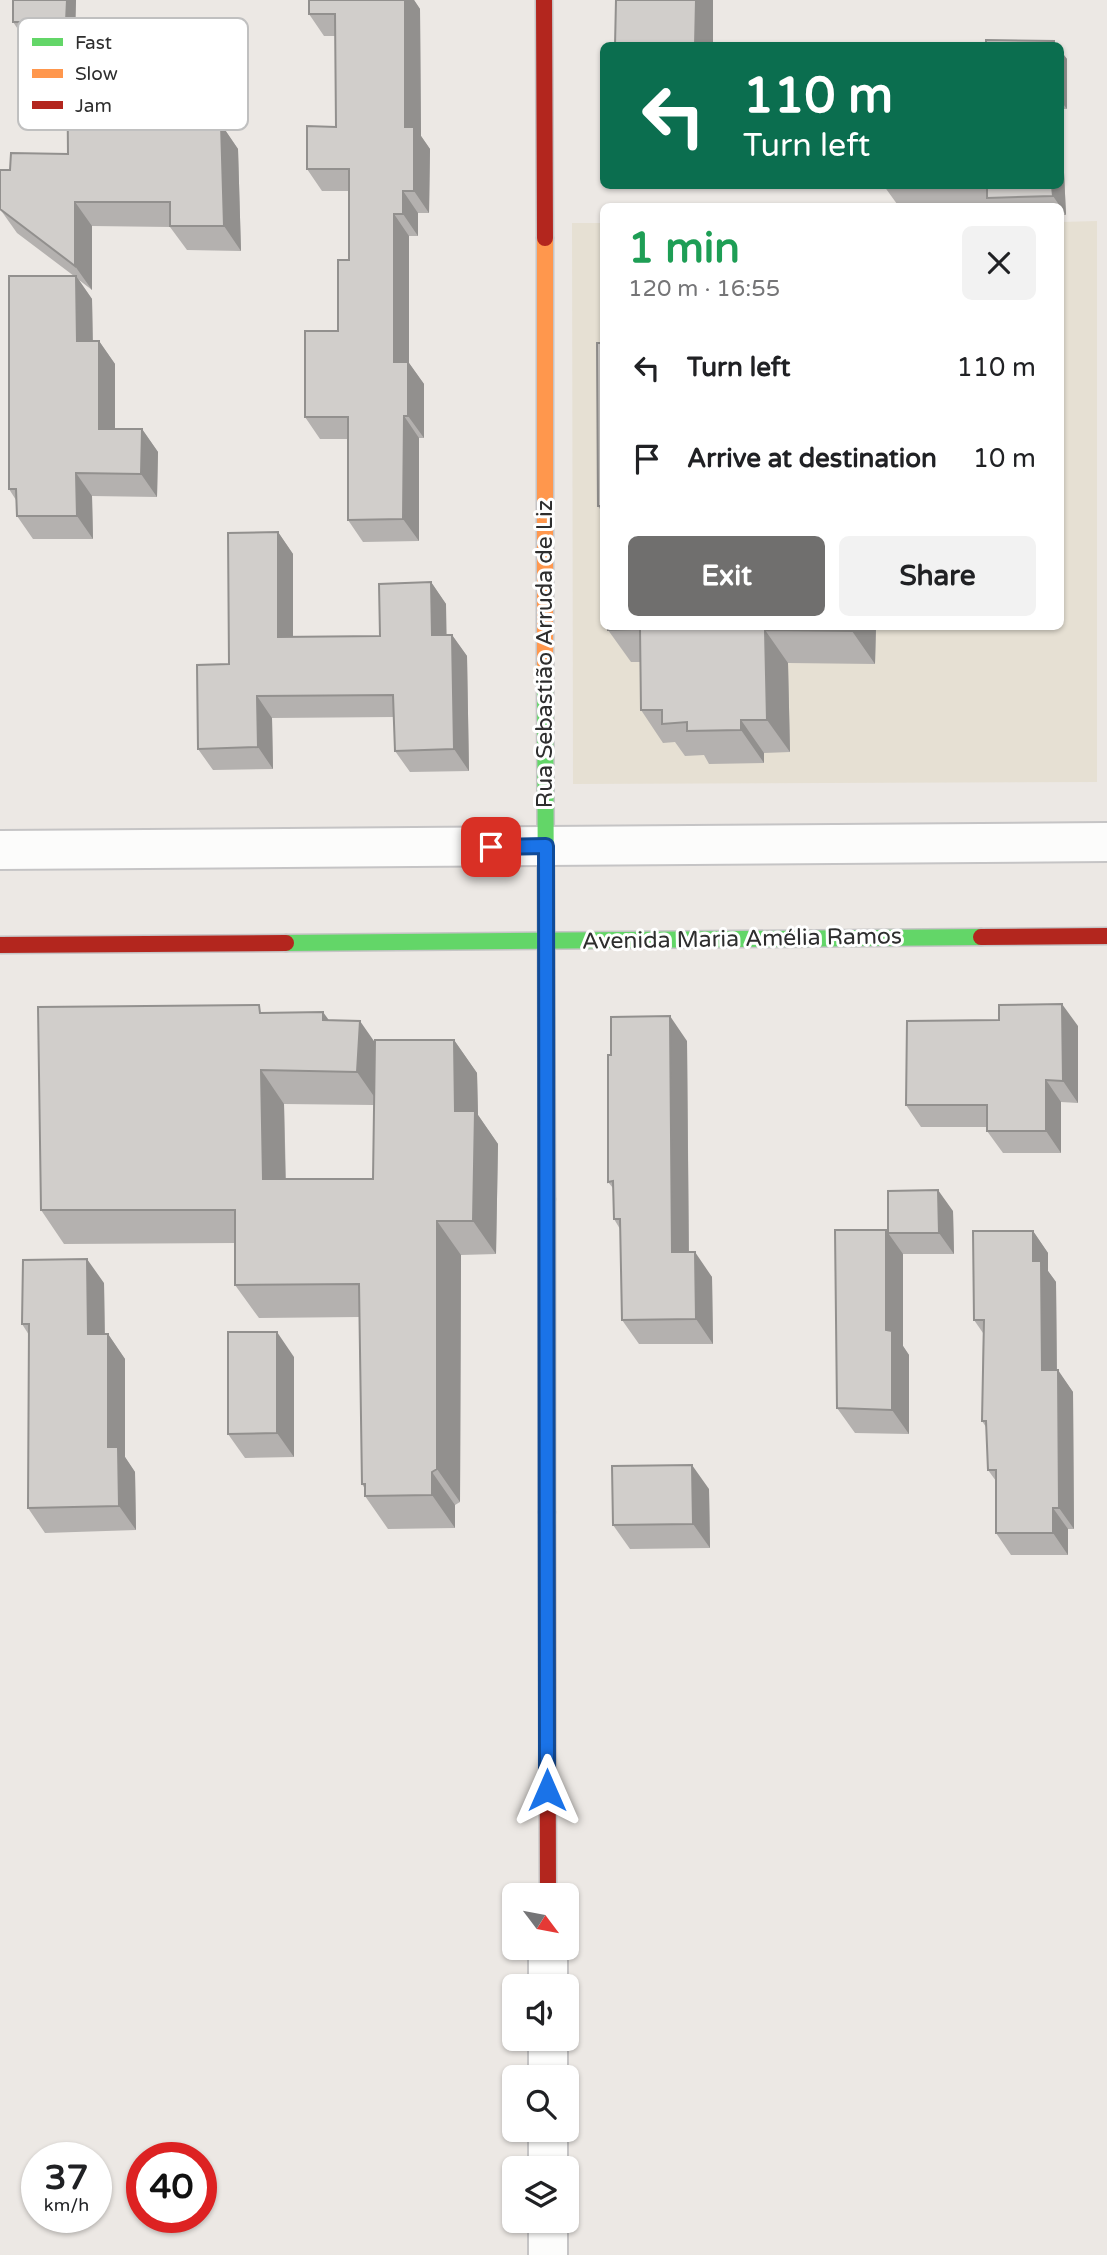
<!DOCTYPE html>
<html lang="en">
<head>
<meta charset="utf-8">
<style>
	body { margin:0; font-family:"Varela Round",sans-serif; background:#f2f2f2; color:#202124; height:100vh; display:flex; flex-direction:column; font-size:26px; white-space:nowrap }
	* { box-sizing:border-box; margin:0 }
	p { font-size:23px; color:#757577 }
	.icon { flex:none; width:38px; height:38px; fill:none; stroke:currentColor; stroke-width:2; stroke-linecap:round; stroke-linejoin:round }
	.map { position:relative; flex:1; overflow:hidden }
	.details { position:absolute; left:600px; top:203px; width:464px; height:427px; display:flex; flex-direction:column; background:#fff; border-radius:10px; box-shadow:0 2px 5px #0004 }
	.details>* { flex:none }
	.hud { position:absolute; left:600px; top:42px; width:464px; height:147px; border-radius:10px; box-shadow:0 2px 5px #0004; background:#0b6e4f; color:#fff; overflow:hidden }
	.needle { width:46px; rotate:122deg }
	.buttons { position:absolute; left:502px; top:1883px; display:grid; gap:14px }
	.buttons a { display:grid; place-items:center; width:77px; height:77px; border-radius:10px; background:#fff; box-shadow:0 2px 5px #0004; font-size:35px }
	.speed { position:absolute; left:21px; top:2142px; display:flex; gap:14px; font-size:35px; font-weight:700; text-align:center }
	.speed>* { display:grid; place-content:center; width:91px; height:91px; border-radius:50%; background:#fff; box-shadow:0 2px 5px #0004; line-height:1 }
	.speed small { font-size:18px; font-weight:400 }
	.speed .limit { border:10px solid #d22; background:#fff; color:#111 }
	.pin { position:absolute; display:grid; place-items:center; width:60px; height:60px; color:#fff; margin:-30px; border-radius:14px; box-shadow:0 4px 10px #0006 }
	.me { position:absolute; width:77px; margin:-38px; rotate:0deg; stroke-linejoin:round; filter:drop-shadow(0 0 5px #0008) }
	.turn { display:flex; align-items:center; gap:24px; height:147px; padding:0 28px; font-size:32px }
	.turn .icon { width:91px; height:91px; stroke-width:2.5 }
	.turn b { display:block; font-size:49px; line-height:60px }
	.round { display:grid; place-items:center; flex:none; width:74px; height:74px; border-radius:10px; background:#f2f2f2 }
	.head { display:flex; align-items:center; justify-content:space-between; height:119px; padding:0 28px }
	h1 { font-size:42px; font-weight:800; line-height:52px; color:#1e9e55 }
	.cta { display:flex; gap:14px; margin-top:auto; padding:14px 28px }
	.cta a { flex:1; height:80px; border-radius:10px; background:#706f6e; color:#fff; font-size:28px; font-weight:800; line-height:80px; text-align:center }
	.cta a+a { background:#f2f2f2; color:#202124 }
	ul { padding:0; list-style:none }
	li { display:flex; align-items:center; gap:21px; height:91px; padding:0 28px }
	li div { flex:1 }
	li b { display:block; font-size:26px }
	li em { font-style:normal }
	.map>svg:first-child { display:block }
	.education { fill:#e6e0d3 }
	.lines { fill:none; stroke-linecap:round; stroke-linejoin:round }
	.street-casing { stroke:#c5c4c5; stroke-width:42 }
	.fast-casing { stroke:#c5c4c5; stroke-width:19 }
	.slow-casing { stroke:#c5c4c5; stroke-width:19 }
	.jam-casing { stroke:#c5c4c5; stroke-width:19 }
	.street { stroke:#fcfcfb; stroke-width:38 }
	.fast { stroke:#63d668; stroke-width:16 }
	.slow { stroke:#ff974d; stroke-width:16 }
	.jam { stroke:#b3261e; stroke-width:16 }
	.wall { fill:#b4b1af; fill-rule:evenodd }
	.shaded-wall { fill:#92908e }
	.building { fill:#d1cecb; stroke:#92908e; stroke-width:2 }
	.route-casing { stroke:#114b97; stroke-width:18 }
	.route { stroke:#1a73e8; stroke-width:12 }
	.labels { text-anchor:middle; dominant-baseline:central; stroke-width:6; stroke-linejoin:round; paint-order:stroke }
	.street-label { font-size:23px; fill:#2e2e2e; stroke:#fff }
	.key { fill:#fff; stroke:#c0c0c0; stroke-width:2 }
	.key-label { font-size:19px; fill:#2e2e2e }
</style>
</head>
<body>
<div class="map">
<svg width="1107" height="2255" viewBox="0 0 1107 2255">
	<rect width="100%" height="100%" fill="#ece8e4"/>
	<!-- education -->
	<path class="education" d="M1097,221v561l-524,2 -1,-561h32v403h456l1,-404z"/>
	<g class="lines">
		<defs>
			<path id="street" d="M0,850l1107,-8
				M548,1948v38
				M548,2039v38
				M548,2130v38
				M548,2221v34"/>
			<path id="fast" d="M545,664l2,535
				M286,943l695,-6"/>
			<path id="slow" d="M545,238v426
				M547,1199v313"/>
			<path id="jam" d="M544,0l1,238
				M981,937l126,-1
				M0,945l286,-2
				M547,1512l1,383"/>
		</defs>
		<!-- street casing -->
		<use href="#street" class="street-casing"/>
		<!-- fast casing -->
		<use href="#fast" class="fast-casing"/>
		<!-- slow casing -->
		<use href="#slow" class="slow-casing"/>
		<!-- jam casing -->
		<use href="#jam" class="jam-casing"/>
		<!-- street -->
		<use href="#street" class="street"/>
		<!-- fast -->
		<use href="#fast" class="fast"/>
		<!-- slow -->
		<use href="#slow" class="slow"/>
		<!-- jam -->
		<use href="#jam" class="jam"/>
	</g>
	<!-- wall -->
	<path class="wall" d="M13,0h63l-1,35h-53l-9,-13z
		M309,0h105l6,9 1,127 9,13 -1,64h-11v23h-9v127l15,21v54h-5v103l-56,1 -15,-22v-81h-28l-15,-22 33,-86 11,-71v-69h-27l-15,-22 29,-42 -1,-91h-11l-15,-22z
		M151,40l17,25v59h53l17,25 3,102 -54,-1 -17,-23 -78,-1v64l-13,-10 13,19 1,42h6l16,23v65h27l16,23 -1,45 -65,-1 1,43h-60l-16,-23 -1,-16 -7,-11 65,-213 -57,-43 -17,-24 68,-55z
		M1060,50l7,9v50h-6l5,106h-6v-9h-67l-2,-2h-94l-13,-18h176z
		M604,343v172l-6,-9z
		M278,532l15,22v83l87,-1 51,-54 15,22v31h6l15,21 2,115 -59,1 -15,-21 -1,-34 -122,1 1,51 -60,1 -15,-21z
		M876,626l-1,38 -87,-1 2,89 -26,1v10l-55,1 -5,-9 -19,1 -10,-14 -12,1 -22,-33 -1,-48h-9l-23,-32z
		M265,1013l64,7 46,23 79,-3 23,33 1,42 20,29 -2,110 -35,1 -1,247 -5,3v23l-67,1 -23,-33v-7l-3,-5 -3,-167 -100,1 -24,-33v-42l-171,1 -23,-34zM284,1104l90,1 -1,74h-87z
		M1078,1026v77l-17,-1v51h-58l-16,-22v-4h-66l-15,-22z
		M687,1041l2,211 23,25 1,67h-74l-17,-24 -2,-91 -6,-10 -1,-31 -5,-6 3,-127z
		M953,1211l1,43h-51v92l6,9v79l-54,-1 -18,-25 49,-178 2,3z
		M1033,1231l15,22v18l8,11 1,88 16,22 1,137h-6v26h-57l-15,-22v-52l-8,-11 -2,-43 -4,-6 1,-88 -9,-13z
		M104,1283l1,51h3l17,25v98l10,15 1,58 -91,3 -17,-25 1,-173 -7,-11z
		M294,1357v100l-49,1 -17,-24z
		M709,1489l1,59 -80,1 -17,-24z"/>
	<!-- shaded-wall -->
	<path class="shaded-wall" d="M67,0h9l-1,35 -9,-13z
		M405,0h9l6,9 1,127 9,13 -1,64 -15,-22 -9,-64z
		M696,0h17v46h-18z
		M151,40l17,25v84l-17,-25z
		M1060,50l7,9v50l-7,-9z
		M1060,108l1,1 5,106 -13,-19 -1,-10h8z
		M221,124l17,25 3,102 -17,-25z
		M403,191l15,22v23l-15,-22z
		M75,202l17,24v64l-17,-24z
		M394,214l15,22v127l15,21v54l-16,-22 -14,-54z
		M76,276l16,23 1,65 -16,-23z
		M99,341l16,23v88l-16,-23z
		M404,416l15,22v103l-16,-22z
		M142,429l16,23 -1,45 -16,-23z
		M76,473l16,23 1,43 -16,-23z
		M278,532l15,22v105l-15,-22z
		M431,582l15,22 1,52 -15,-21z
		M853,626h23l-1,38 -23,-33z
		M765,630l23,33 2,89 -23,-32z
		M452,635l15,21 2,115 -15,-22z
		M257,696l15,22 1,51 -15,-22z
		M741,720l23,33v10l-23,-33z
		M1062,1004l16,22v77l-15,-22z
		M323,1012l24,33 -24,-25z
		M670,1016l17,25 2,236 -17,-25z
		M360,1021l23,33 -3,51 -23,-33z
		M454,1040l23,33 1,42 20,29 -2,110 -23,-33 -18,-110z
		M261,1070l23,34 2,108 -23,-33z
		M1046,1080l15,22v51l-15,-22z
		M938,1190l15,21 1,43 -15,-21z
		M437,1221l24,34 -1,247 -23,-33z
		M886,1230l17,24v92l6,9v79l-17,-24 -6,-80z
		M1033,1231l15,22v18l8,11 1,110 -15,-22 -9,-109z
		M695,1252l17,25 1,67 -17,-25z
		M87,1259l17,24 1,76 -17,-25z
		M277,1332l17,25v100l-17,-24z
		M108,1334l17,25v98l10,15 1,58 -17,-24 -11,-59z
		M1058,1370l15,22 1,137 -15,-21z
		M692,1465l17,24 1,59 -17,-24z
		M432,1472l23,33v23l-23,-33z
		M1053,1508l15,21v26l-15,-22z"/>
	<!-- building -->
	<path class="building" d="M13,0h54l-1,22h-53z
		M309,0h96v127h9v64h-11v23h-9v148h14v54h-4l-1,103 -55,1v-103h-43v-86h33v-71h11v-91h-42v-43l29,1 -1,-113h-26z
		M616,0h80l-1,46h-80z
		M151,40v84h70l3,102h-54v-24h-95v64l-75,-57v-39h10l1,-17 57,1 -1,-113z
		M986,40l68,1v5h-68z
		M987,186h65l1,10 -66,2z
		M9,276h67l1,65h22v88h43l-1,45 -65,-1 1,43h-60l-1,-27h-7z
		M597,343h7v163h-6z
		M278,532v105l102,-1 -1,-52 52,-2 1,53h20l2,114 -59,2 -2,-56 -136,1 1,51 -60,2 -1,-84 32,-1 -1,-131z
		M608,626h245l-1,5 -87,-1 2,90h-26v10l-54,1v-9l-25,2v-14h-21l-1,-81 -32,1z
		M1062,1004l1,77 -17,-1v51h-59v-26h-81l1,-84 92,-1v-15z
		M259,1005l1,8 63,-1v8l37,1 -3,51 -96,-2 2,109h110l2,-139h79l1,71h20l-2,110h-36v248l-5,3v23l-67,1v-12h-3l-3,-200 -124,1v-75h-194l-3,-203z
		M670,1016l2,236h23l1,67 -74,1 -2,-101h-6l-1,-38 -5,1v-127h3v-38z
		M938,1190l1,43h-51v-42z
		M835,1230h51v100l6,1v79l-55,-2z
		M973,1231h60v30h8l1,109h16l1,138h-6v25h-57v-63h-8l-2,-49h-4l2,-101h-10z
		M87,1259l1,75h20v113h10l1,59 -91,2 1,-184h-7l1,-64z
		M228,1332h49v101l-49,1z
		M692,1465l1,59 -80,1 -1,-59z"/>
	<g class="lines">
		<defs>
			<path id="route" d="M491,847l55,-1 1,944"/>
		</defs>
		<!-- route casing -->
		<use href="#route" class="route-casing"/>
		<!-- route -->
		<use href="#route" class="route"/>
	</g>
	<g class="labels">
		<!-- street labels -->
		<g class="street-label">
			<text transform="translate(545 654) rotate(-90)">Rua Sebastião Arruda de Liz</text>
			<text transform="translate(742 939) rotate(-1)">Avenida Maria Amélia Ramos</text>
		</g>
	</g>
	<!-- legend -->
	<rect x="18" y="18" width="230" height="112" rx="10" class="key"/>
	<rect x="32" y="38" width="31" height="8" fill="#63d668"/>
	<rect x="32" y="69" width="31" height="9" fill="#ff974d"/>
	<rect x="32" y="101" width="31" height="8" fill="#b3261e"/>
	<g class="key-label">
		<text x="75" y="49">Fast</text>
		<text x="75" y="80">Slow</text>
		<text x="75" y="112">Jam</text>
	</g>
</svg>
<div class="buttons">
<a><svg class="needle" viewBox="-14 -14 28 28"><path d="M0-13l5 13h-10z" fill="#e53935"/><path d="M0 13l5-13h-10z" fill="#757577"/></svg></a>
<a><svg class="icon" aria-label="sound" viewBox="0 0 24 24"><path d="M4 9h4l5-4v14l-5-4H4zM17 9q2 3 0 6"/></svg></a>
<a><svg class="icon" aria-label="search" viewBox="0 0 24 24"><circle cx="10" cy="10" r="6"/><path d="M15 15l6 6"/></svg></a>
<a><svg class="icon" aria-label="layers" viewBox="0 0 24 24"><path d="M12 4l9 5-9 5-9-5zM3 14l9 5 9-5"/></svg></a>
</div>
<div class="speed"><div>37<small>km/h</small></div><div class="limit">40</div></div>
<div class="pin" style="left:491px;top:847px;background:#d93025"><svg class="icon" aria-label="arrive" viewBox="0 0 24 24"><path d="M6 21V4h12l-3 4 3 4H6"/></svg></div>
<svg class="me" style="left:547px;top:1790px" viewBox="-20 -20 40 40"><path d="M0-17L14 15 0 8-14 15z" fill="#1a73e8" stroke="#fff" stroke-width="4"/></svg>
<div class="hud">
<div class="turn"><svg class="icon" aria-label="left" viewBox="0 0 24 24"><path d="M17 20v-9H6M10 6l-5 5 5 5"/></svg><div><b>110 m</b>Turn left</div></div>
</div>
<section class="details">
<div class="head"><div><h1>1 min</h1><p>120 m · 16:55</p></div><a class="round"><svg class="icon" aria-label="close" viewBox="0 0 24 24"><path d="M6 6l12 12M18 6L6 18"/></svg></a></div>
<ul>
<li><svg class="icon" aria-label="left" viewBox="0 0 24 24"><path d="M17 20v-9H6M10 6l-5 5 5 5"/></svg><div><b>Turn left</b></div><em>110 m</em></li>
<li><svg class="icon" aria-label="arrive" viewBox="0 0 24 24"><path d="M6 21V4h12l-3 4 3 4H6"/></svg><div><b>Arrive at destination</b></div><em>10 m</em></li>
</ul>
<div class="cta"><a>Exit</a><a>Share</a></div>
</section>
</div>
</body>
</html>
